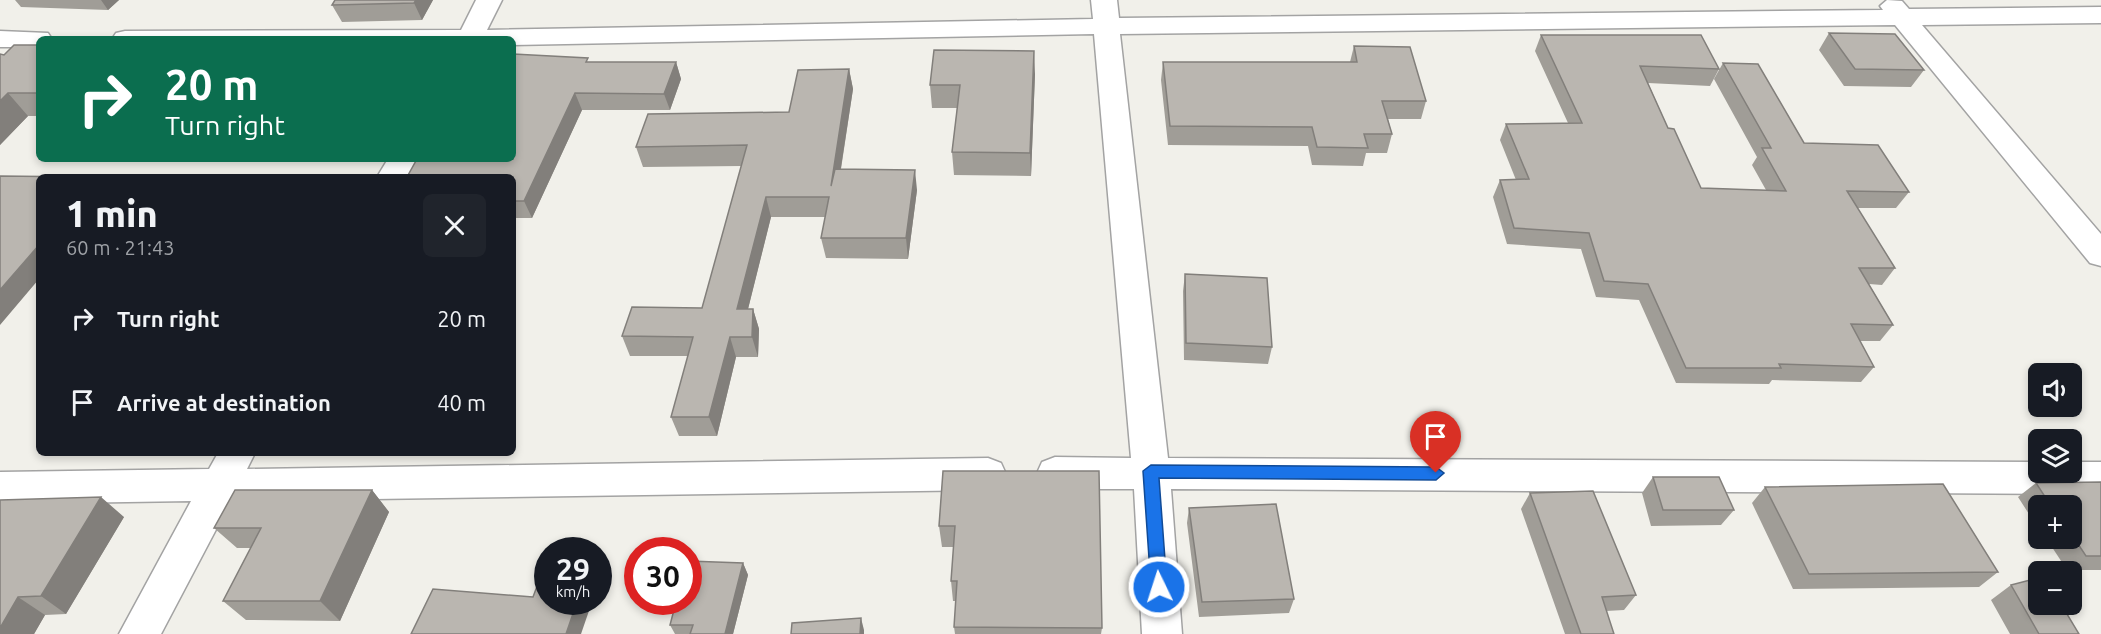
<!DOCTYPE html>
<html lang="en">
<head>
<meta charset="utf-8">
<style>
	body { margin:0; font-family:Ubuntu,sans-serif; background:#20242c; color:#f1f3f6; height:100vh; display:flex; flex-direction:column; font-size:22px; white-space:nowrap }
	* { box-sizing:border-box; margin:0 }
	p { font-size:20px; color:#9ea1a6 }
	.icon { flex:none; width:33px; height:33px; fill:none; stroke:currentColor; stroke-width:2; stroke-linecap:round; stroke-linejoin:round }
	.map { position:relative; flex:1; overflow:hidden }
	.drawer { position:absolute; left:36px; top:174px; width:480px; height:282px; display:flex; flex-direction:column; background:#171b24; border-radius:9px; box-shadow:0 3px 9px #0003 }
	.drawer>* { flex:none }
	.hud { position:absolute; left:36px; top:36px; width:480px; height:126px; border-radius:9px; box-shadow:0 3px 9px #0003; background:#0b6e4f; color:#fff; overflow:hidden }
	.fabs { position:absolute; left:2028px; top:363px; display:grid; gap:12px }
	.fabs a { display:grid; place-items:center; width:54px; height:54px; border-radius:9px; background:#171b24; box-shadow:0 3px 9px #0003; font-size:30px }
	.speed { position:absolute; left:534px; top:537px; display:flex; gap:12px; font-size:30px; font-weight:700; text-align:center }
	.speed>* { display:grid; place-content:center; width:78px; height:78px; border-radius:50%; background:#171b24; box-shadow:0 3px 9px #0003; line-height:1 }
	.speed small { font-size:15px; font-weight:400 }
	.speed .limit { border:9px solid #d22; background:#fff; color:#111 }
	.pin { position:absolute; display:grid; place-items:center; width:51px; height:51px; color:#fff; margin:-62px -26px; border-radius:50% 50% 50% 0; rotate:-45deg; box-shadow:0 0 6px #0007 }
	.pin .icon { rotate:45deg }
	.me { position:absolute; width:66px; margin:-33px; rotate:356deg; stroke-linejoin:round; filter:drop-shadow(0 0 4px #0008) }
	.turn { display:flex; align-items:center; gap:21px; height:126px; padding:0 30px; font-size:27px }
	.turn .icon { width:78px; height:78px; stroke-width:2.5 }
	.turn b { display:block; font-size:42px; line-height:51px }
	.round { display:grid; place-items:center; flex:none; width:63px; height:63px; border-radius:9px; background:#20242c }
	.headline { display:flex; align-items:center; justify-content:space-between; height:102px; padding:0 30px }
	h1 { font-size:36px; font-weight:800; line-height:45px }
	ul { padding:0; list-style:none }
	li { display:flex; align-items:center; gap:18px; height:84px; padding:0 30px }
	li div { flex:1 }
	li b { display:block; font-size:22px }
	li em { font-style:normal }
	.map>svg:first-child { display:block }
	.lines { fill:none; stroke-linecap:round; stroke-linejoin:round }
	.minor-casing { stroke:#a3a3a3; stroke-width:3 }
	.minor { fill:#fff; fill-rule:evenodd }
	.wall { fill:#a09d97 }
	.shaded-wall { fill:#827f7b }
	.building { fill:#bab6b0; stroke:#827f7b; stroke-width:1.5 }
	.route { fill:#1a73e8; stroke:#114b97; stroke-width:1.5 }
</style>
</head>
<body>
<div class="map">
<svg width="2101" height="634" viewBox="0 0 2101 634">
	<rect width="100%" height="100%" fill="#f1f0ea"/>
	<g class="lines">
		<defs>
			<path id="minor" d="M476,0h26l-15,30 606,-11 -2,-19h26l2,18 764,-8 -3,-4 7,-6 15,1 7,8 192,-2v16l-179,2 179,209v32l-11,-3 -195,-238 -775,9 48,424 870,4v10h34v-10h29v32l-930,-5 11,145h-40l-8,-145h-79l-13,-5 -5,-11 5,-11 13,-5 76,1 -37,-424 -581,11v-6h-401l4,-6 9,-2 336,-1z
				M0,31l48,2 4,6h-13v8h-39z
				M388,159h30l-11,18h-30z
				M218,453h37l-8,16 741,-11 13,5 5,11 -5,11 -13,5 -757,11 -70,133h-42l72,-133 -191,3v-32l209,-3z"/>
		</defs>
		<!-- minor casing -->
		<use href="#minor" class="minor-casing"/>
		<!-- minor -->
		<use href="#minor" class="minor"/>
	</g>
	<!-- wall -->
	<path class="wall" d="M15,0h104l-11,10 -87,-3z
		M335,0h98l-11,20 -80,2 -10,-17z
		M1829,33l95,37 -13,17 -67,-1 -25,-36z
		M1541,35l178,34 -9,17 -62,-3 20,45 33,60 65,2 -14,-25 5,-8 -43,-78 9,-16 81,80 105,49 -13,16h-39l38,60 -13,17 -13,-1 24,41 -13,16h-20l14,26 -13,15 -89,-2 -3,4 -93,-1 -37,-83 -43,-3 -15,-48 -74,-5 -14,-47 7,-17h16l-16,-40 6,-16 62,-1 -33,-72z
		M39,45v71h-11l-28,29v-91l4,1z
		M1354,46l72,55 -5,18h-33l4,15 -5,19h-21l-3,13 -51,-1 -4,-19 -140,-1 -7,-65 2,-18h187z
		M590,62h86l5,17 -11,31h-88l-50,108h-19v-41z
		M849,69l4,20 -12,80 76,21 -9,69 -82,-1 -5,-20 4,-21h-54l-23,92h5l6,20 -1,28h-22l-19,79h-38l-8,-19 17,-61h-58l-8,-20 80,-28 40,-142 -99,1 -7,-20 153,-35z
		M1035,74l-4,102 -77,-1 -2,-23 5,-44h-25l-2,-23z
		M1185,274l87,73 -4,17 -84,-4 -1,-69z
		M943,471l159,157 -1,6h-146l-1,-7 2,-26h-3l-2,-20 3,-34h-12l-3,-21z
		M1653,477l81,33 -13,15 -70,1 -9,-33z
		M2101,482v88h-34l-21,-32h26v-32h-34v22l-20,-31 18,-14z
		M1765,487l233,85 -19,15 -186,2 -41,-86z
		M372,490l17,22 -49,109 -94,-1 -23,-19 28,-53h-14l-23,-20z
		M1530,493l106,102 -12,15 -18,1 8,23h-49l-44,-125z
		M0,500l124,17 -58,97 -21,1 -11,19h-34z
		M1189,508l105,91 -5,14 -90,4 -12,-94z
		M743,563l5,12 -15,59h-58l-5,-9z
		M2011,585l68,49h-69l-19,-34z"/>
	<!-- shaded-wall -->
	<path class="shaded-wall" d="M101,0h18l-11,10z
		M416,0h17l-11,20 -8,-17z
		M1034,51l1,23 -4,102 -1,-23z
		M676,62l5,17 -11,31 -6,-16z
		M849,69l4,20 -18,117 -4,-20z
		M8,93l20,23 -28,29v-44z
		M575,93l7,17 -50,108 -8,-17z
		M915,170l2,20 -9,69 -2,-21z
		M766,197l5,20 -28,112 -6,-20z
		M39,245v34l-39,46v-35z
		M753,309l6,20 -1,28 -6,-20z
		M730,337l6,20 -19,79 -8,-19z
		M372,490l17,22 -49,109 -20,-20z
		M101,497l23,20 -58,97 -25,-18z
		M598,561l5,7 -5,14z
		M743,563l5,12 -15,59h-8z
		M18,597l27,18 -11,19h-34v-6z
		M577,602h15l-11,32h-15z
		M861,618l3,12v4h-4z"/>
	<!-- building -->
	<path class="building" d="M335,0h81l-2,3 -82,2z
		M1829,33l66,1 29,36 -69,-1z
		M1541,35h160l18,34 -79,-3 28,62 6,1 27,59 85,3 -24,-43h9l-48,-85 35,1 46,79 74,2 31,47 -62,-1 48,77h-36l34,57 -42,-1 23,43 -95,-3 2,4h-95l-38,-84 -44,-3 -15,-48 -75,-5 -14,-48 29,-1 -23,-55 76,-1z
		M14,45h25v48h-31l-8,8v-47l4,1z
		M1354,46l56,1 16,54h-44l10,33h-28l4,14 -51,-1 -5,-20 -142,-1 -7,-64h194z
		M934,50l100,1 -4,102 -78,-1 8,-67h-30z
		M513,54l75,4 -2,4h90l-12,32 -89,-1 -51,108h-11v-24h-106l10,-18h96z
		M849,69l-18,117 4,-17 80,1 -9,68h-85l8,-41h-63l-29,112h16l-1,28h-22l-21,80h-38l22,-80 -71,-1 10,-29 70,1 45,-163 -111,2 12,-33 141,-2 9,-42z
		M0,176l86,1h-47v68l-39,45z
		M1185,274l82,4 5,69 -86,-4z
		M943,471h156l3,157 -148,-1 3,-46h-6l4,-55h-16z
		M1653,477h66l15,33h-71z
		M2101,482v74h-15l-14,-21v-29h-21l-15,-23z
		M1943,484l55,88 -189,2 -44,-87z
		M235,490h137l-52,111h-97l38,-73h-47z
		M1593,491l43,104 -34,2 12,37h-33l-51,-141z
		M101,497l-60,99 -23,1 -18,31v-128z
		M1276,504l18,95 -92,3 -13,-94z
		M548,557v45h29l-11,32h-155l22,-45 100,8z
		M688,561l55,2 -18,71h-35l3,-9h-23l6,-23h12z
		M2038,578v26h23l18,30h-40l-28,-49z
		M861,618l-1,16h-69l1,-11z"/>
	<!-- route -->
	<path class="route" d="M1151,465l285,2 8,6 -8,7 -277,-2 8,109 -2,6 -6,2 -6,-2 -2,-6 -8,-116z"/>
</svg>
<div class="fabs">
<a><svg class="icon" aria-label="sound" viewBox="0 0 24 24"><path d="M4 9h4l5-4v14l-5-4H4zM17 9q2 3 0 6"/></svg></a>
<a><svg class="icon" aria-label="layers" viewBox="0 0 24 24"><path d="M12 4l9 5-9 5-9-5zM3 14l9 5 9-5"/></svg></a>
<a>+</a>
<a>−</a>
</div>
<div class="speed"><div>29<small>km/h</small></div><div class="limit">30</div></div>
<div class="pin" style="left:1436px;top:473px;background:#d93025"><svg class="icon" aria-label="arrive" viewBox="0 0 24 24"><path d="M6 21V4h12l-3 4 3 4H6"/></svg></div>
<svg class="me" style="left:1159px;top:587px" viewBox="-20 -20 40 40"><circle r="17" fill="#1a73e8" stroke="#fff" stroke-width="3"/><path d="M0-11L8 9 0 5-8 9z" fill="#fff"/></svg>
<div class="hud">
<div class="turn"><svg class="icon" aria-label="right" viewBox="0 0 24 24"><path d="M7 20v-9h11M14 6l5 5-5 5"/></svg><div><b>20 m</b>Turn right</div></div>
</div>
<section class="drawer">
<div class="headline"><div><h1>1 min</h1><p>60 m · 21:43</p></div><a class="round"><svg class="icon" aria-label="close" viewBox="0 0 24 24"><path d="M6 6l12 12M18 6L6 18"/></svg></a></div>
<ul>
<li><svg class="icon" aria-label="right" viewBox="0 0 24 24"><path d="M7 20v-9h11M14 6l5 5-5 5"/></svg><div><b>Turn right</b></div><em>20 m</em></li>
<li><svg class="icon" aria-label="arrive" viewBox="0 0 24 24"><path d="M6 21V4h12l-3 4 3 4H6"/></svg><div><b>Arrive at destination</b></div><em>40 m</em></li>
</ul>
</section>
</div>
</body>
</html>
